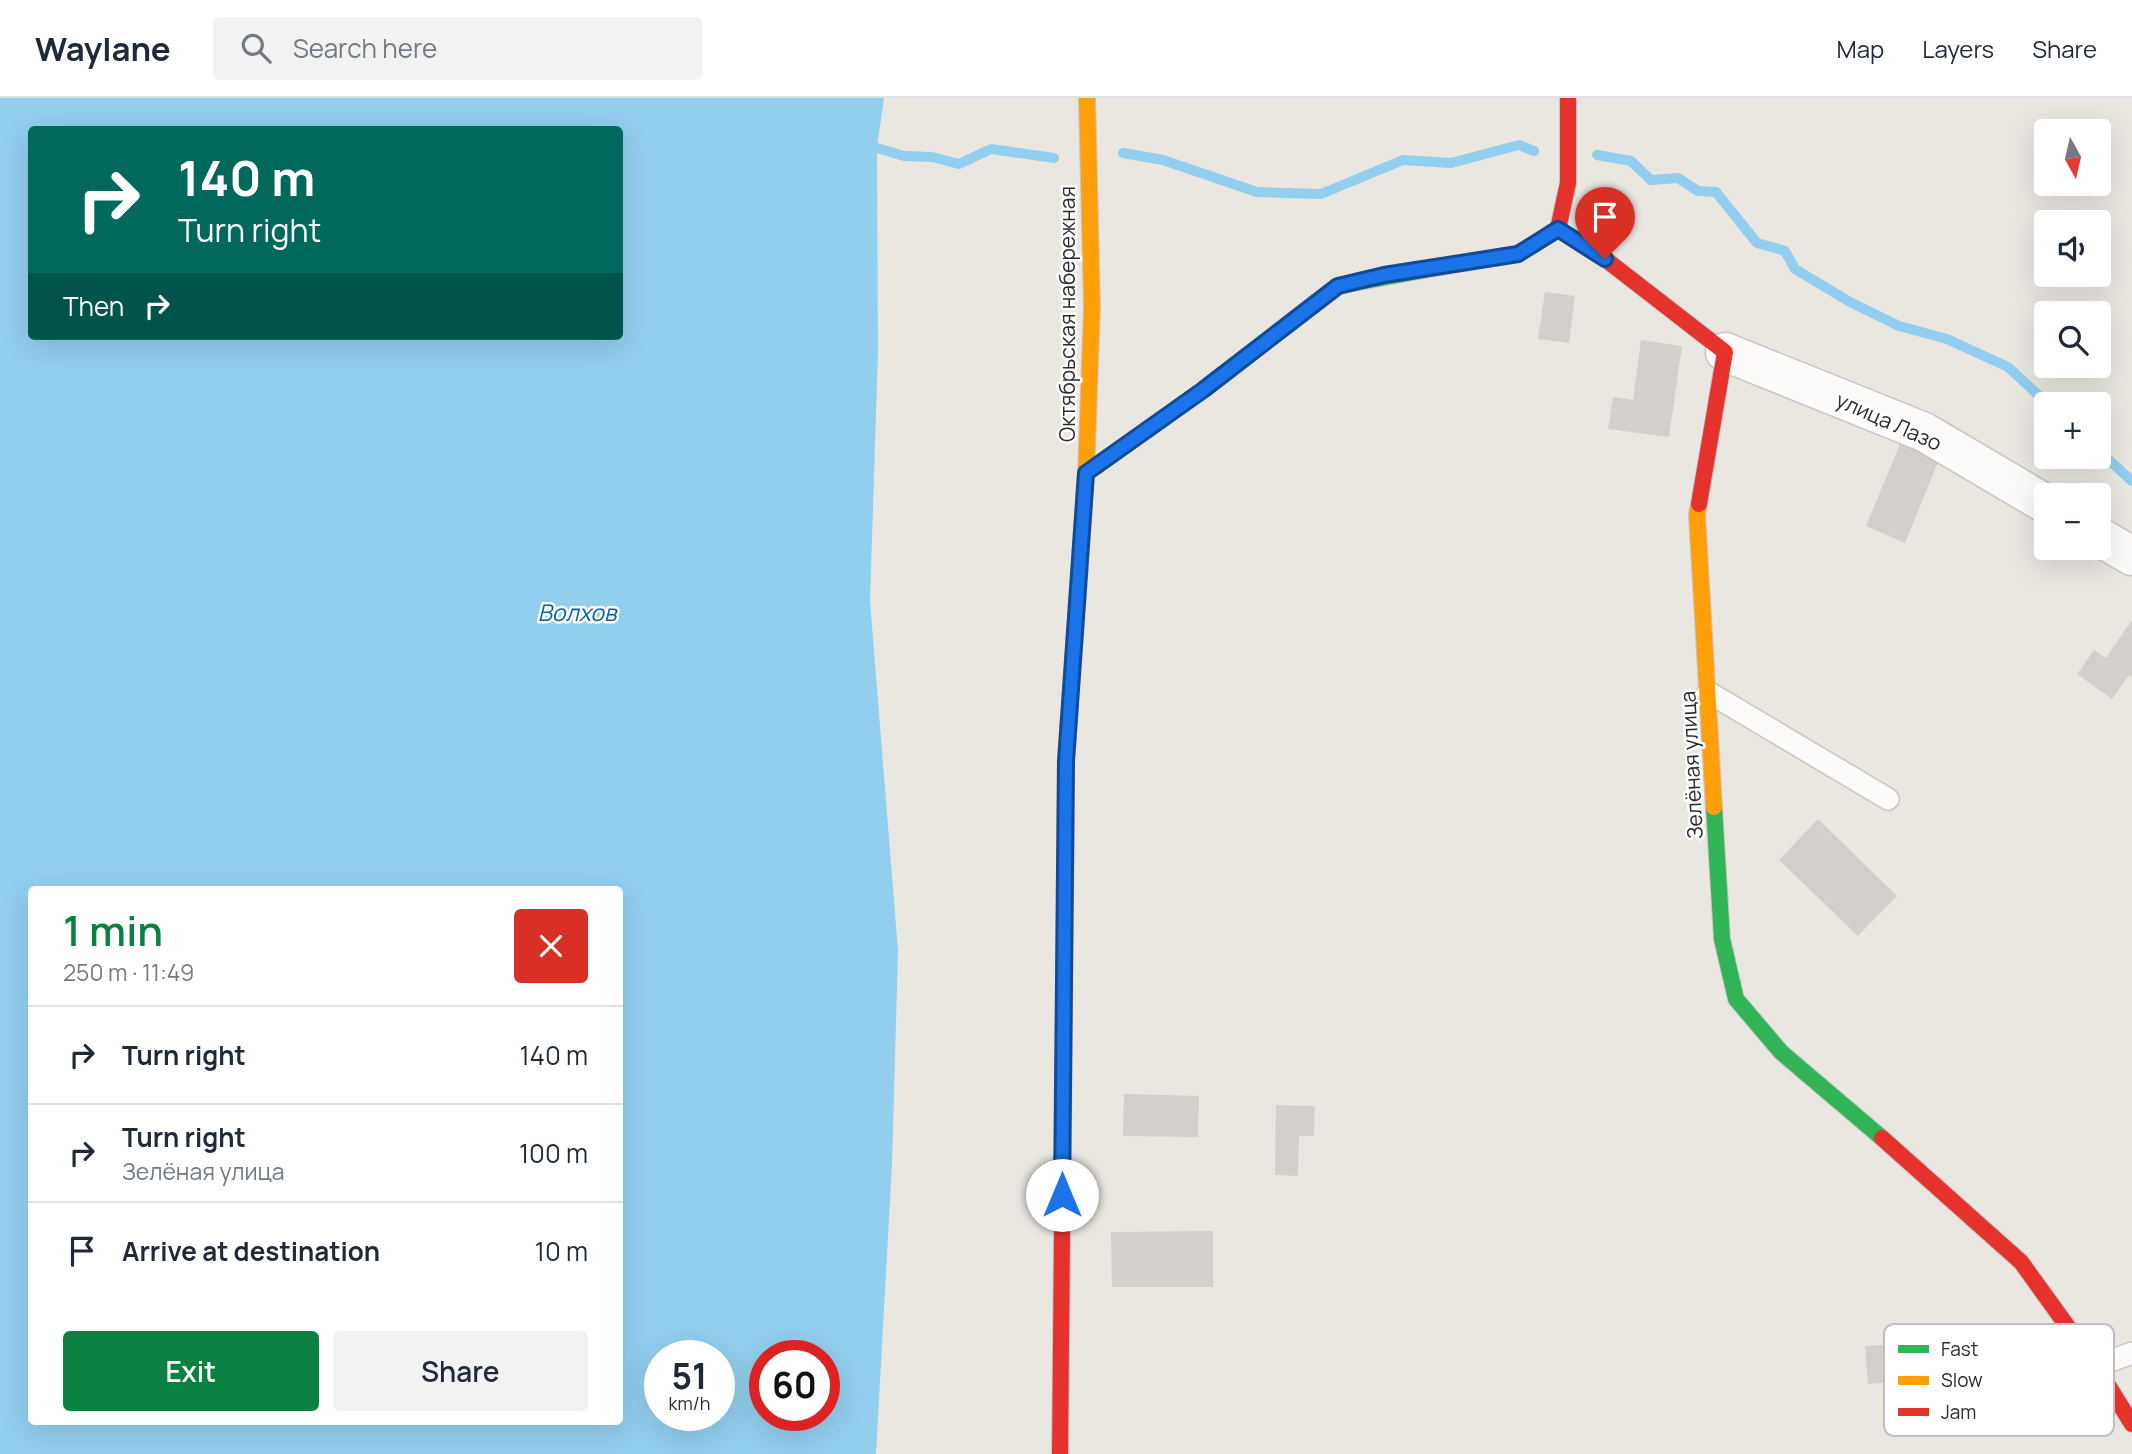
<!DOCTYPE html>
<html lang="en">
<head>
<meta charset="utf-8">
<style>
	body { margin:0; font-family:Manrope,sans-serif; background:#f2f2f3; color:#1f2937; height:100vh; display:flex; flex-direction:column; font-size:26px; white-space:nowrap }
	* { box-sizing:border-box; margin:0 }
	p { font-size:23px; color:#747a83 }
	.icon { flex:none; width:38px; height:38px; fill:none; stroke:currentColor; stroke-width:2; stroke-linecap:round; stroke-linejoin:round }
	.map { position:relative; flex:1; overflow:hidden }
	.panel { position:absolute; left:28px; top:788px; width:595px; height:539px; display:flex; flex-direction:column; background:#fff; border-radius:7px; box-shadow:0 7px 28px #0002 }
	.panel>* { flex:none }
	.top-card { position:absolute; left:28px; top:28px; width:595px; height:214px; border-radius:7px; box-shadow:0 7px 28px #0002; background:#00695c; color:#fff; overflow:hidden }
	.needle { width:46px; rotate:172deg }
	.buttons { position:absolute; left:2034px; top:21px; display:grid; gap:14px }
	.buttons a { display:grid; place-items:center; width:77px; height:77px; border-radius:7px; background:#fff; box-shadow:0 7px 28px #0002; font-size:35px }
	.speed { position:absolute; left:644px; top:1242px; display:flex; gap:14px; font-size:35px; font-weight:700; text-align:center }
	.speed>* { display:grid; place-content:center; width:91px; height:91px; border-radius:50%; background:#fff; box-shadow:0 7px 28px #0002; line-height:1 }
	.speed small { font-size:18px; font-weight:400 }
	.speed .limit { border:10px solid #d22; background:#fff; color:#111 }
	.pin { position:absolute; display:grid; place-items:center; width:60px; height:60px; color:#fff; margin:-72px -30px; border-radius:50% 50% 50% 0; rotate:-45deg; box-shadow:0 0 7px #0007 }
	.pin .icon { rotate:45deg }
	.me { position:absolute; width:77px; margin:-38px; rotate:0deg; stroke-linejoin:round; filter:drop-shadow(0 0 5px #0008) }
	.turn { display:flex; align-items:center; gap:24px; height:147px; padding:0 35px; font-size:32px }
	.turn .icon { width:91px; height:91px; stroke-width:2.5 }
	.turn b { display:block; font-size:49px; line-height:60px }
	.then { display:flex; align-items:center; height:66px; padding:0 35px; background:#0003; gap:14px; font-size:26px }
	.round { display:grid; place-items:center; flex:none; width:74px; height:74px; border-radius:7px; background:#f2f2f3 }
	.overview { display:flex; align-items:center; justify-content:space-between; height:119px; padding:0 35px }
	h1 { font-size:42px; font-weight:600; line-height:52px; color:#0b8043 }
	.cta { display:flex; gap:14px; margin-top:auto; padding:14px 35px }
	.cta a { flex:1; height:80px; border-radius:7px; background:#0b8043; color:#fff; font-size:28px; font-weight:600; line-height:80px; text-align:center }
	.cta a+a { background:#f2f2f3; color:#1f2937 }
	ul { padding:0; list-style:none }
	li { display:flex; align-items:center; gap:21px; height:98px; padding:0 35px; border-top:2px solid #e0e1e3 }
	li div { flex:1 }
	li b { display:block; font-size:26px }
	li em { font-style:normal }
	header { display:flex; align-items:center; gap:42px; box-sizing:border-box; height:98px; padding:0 35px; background:#fff; border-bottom:2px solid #e0e1e3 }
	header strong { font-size:33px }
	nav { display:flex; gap:38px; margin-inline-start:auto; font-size:24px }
	.search { width:490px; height:63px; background:#f2f2f3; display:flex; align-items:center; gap:18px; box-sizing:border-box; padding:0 24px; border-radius:7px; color:#747a83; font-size:26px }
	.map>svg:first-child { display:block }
	.water { fill:#92ceee; fill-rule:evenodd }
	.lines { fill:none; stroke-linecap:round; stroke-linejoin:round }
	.stream { stroke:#92ceee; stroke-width:10 }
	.building { fill:#d3d0cc }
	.lane-casing { stroke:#c7c6c6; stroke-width:24 }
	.street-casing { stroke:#c7c6c6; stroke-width:41 }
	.fast-casing { stroke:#c7c6c6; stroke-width:18 }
	.slow-casing { stroke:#c7c6c6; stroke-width:18 }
	.jam-casing { stroke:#c7c6c6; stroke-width:18 }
	.lane { stroke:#fcfbfa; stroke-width:21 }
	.street { stroke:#fcfbfa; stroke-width:38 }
	.fast { stroke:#30b455; stroke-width:16 }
	.slow { stroke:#ff9f0a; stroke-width:16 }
	.jam { stroke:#e5322d; stroke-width:16 }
	.route-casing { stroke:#114b97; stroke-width:18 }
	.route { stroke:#1a73e8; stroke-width:12 }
	.labels { text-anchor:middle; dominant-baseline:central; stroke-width:5; stroke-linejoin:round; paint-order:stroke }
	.street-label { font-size:21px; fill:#2b2b2b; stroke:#fff }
	.water-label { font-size:23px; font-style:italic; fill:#085fa2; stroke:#fff }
	.key { fill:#fff; stroke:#bfbfbf; stroke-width:2 }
	.key-label { font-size:19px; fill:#2b2b2b }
</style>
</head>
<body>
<header>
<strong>Waylane</strong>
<div class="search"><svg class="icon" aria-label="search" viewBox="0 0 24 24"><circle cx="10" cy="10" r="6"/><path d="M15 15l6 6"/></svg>Search here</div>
<nav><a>Map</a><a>Layers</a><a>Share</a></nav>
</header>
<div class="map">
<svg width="2132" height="1356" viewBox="0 0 2132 1356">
	<rect width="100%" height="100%" fill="#eae7e1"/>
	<!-- water -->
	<path class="water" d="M0,0h884l-7,50 1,203 -8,250 28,350 -6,213 -16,290h-876zM32,32h588v206h-588zM32,791h588v532h-588zM719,1258v60h-59v-60zM824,1258v60h-59v-60z"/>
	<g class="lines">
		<!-- stream -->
		<path class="stream" d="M877,50l27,8 28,1 27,7 32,-15 63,9
			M1123,55l40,7 94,32 64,2 82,-34 48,3 68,-18 15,6
			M1597,57l34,6 20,19 27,-2 20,13 18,1 41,51 28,8 10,18 55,33 49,24 48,13 61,28 40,37
			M2098,352l34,31"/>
	</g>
	<!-- building -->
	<path class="building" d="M1545,194l30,4 -6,47 -31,-4z
		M1641,242l41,6 -13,91 -61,-8 5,-32 20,3z
		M1900,346l39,16 -34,83 -39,-17z
		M2132,522v58l-3,-3 -17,24 -35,-25 17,-24 12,8z
		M1818,721l79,77 -39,40 -79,-76z
		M1124,996l75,2 -1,41 -75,-1z
		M1276,1007l39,1 -1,30h-15l-1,40 -23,-1z
		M1213,1133v56h-101l-1,-55z
		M1957,1242l3,36 -92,8 -3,-38z"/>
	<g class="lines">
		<defs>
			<path id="lane" d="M1708,594l180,107
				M2096,1268l36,-13"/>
			<path id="street" d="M1725,254l199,80 122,72
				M2098,438l34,20"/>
			<path id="fast" d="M1086,375l117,-83 134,-104 120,-22
				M1714,709l8,132 14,60 45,53 101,86
				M1065,808l1,-145 12,-169"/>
			<path id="slow" d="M1699,406l-2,11 17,292
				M1078,494l8,-119 6,-166 -5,-209"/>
			<path id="jam" d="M1568,0v85l-10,46 47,30 120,93 -26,152
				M1457,166l61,-10 40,-25
				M1882,1040l139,124 75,104 36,58
				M1060,1356l5,-548"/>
		</defs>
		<!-- lane casing -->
		<use href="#lane" class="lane-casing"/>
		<!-- street casing -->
		<use href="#street" class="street-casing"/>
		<!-- fast casing -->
		<use href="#fast" class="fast-casing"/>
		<!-- slow casing -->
		<use href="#slow" class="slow-casing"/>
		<!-- jam casing -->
		<use href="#jam" class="jam-casing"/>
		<!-- lane -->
		<use href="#lane" class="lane"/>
		<!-- street -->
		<use href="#street" class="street"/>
		<!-- fast -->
		<use href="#fast" class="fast"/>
		<!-- slow -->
		<use href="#slow" class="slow"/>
		<!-- jam -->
		<use href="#jam" class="jam"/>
	</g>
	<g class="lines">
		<defs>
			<path id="route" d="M1062,1097l4,-434 20,-288 117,-83 135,-104 46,-11 134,-21 40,-25 47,30"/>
		</defs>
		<!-- route casing -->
		<use href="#route" class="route-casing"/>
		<!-- route -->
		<use href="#route" class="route"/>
	</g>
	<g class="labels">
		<!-- street labels -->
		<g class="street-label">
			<text transform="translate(1067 216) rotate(-90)">Октябрьская набережная</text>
			<text transform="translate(1889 323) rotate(24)">улица Лазо</text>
			<text transform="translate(1691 667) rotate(-93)">Зелёная улица</text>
		</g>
		<!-- water labels -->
		<g class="water-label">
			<text x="577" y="514">Волхов</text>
		</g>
	</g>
	<!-- legend -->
	<rect x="1884" y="1226" width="230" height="112" rx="10" class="key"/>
	<rect x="1898" y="1247" width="31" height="8" fill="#30b455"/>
	<rect x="1898" y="1278" width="31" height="9" fill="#ff9f0a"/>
	<rect x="1898" y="1310" width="31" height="8" fill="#e5322d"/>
	<g class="key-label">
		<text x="1941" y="1258">Fast</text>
		<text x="1941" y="1289">Slow</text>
		<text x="1941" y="1321">Jam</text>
	</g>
</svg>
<div class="buttons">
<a><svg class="needle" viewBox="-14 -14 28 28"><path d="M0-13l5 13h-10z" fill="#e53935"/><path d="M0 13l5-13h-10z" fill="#747a83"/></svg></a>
<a><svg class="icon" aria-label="sound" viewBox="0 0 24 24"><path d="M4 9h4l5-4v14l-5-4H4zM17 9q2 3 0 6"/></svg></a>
<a><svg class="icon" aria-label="search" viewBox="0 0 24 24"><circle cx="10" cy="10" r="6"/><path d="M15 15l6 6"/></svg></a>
<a>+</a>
<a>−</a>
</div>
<div class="speed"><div>51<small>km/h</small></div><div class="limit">60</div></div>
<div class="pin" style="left:1605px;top:161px;background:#d93025"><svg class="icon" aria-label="arrive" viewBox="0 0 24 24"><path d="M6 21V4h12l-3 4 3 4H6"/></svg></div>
<svg class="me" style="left:1062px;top:1097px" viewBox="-20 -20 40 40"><circle r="19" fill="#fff"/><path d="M0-13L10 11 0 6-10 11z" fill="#1a73e8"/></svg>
<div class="top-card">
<div class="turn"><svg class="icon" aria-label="right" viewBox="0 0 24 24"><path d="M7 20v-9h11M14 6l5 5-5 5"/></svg><div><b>140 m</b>Turn right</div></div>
<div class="then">Then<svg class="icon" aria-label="right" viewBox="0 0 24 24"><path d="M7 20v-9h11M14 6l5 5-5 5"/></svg></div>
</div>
<section class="panel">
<div class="overview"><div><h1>1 min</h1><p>250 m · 11:49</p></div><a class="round" style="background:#d93025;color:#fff"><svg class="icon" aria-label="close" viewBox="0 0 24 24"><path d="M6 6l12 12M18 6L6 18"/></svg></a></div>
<ul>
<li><svg class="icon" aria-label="right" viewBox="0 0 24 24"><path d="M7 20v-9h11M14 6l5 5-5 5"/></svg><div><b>Turn right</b></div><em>140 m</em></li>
<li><svg class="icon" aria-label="right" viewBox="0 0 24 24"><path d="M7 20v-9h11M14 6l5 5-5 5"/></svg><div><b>Turn right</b><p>Зелёная улица</p></div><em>100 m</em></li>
<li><svg class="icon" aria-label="arrive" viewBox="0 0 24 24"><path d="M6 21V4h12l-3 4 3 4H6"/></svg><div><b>Arrive at destination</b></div><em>10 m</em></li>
</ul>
<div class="cta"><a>Exit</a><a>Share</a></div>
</section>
</div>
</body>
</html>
